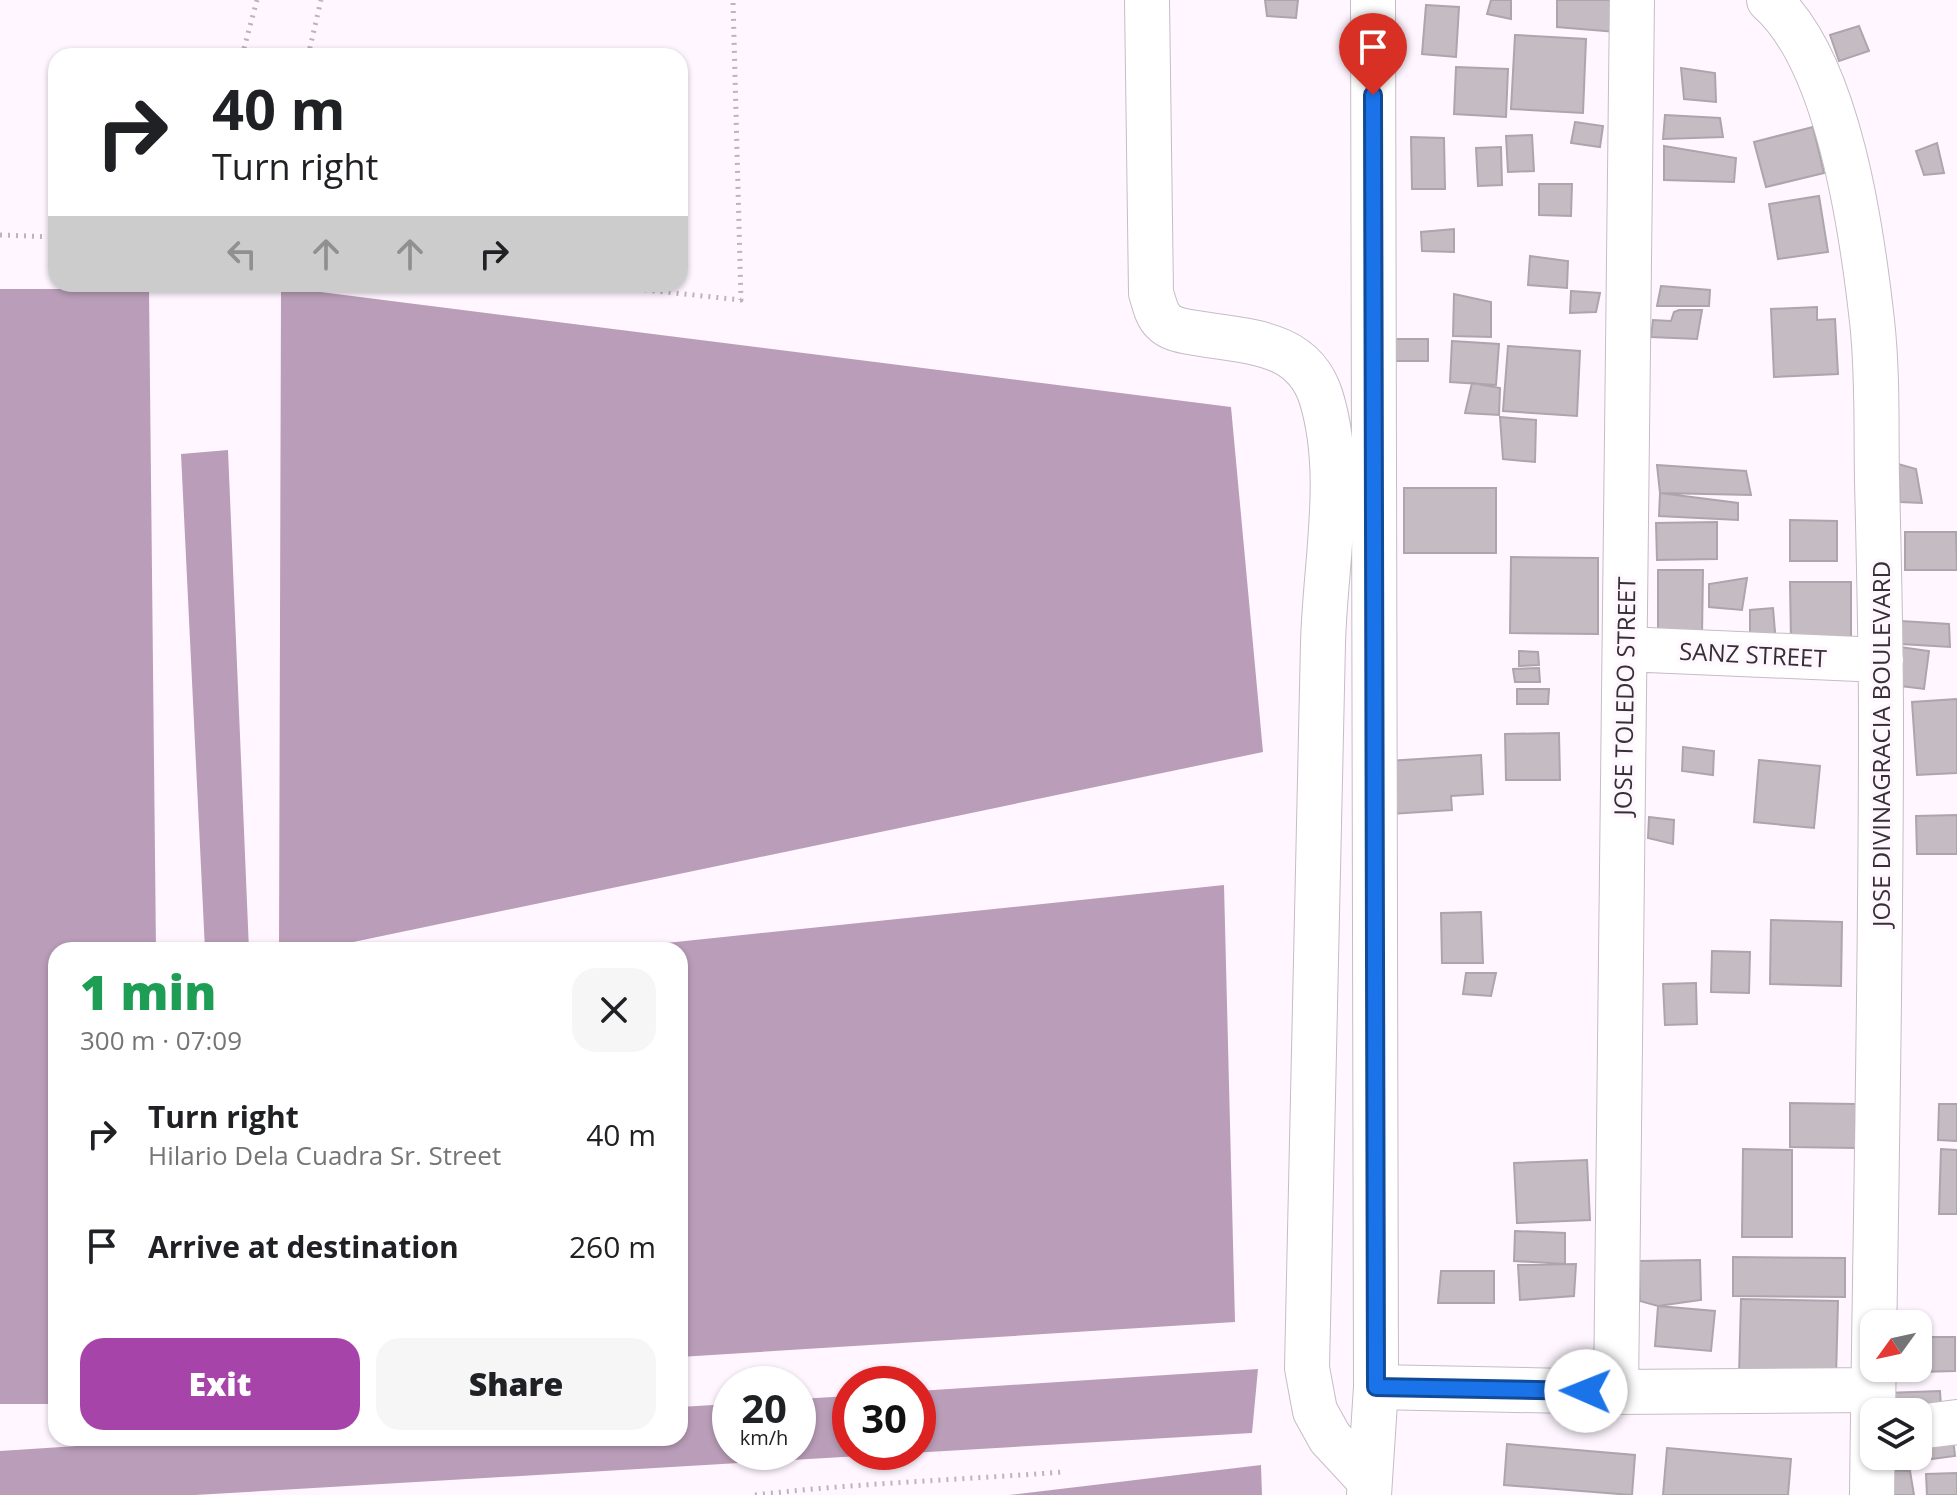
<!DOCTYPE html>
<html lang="en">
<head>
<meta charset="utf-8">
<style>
	body { margin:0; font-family:"Open Sans",sans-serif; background:#f6f6f6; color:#202124; height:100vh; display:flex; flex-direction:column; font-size:30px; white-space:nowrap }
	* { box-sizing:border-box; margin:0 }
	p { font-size:26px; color:#757577 }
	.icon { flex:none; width:44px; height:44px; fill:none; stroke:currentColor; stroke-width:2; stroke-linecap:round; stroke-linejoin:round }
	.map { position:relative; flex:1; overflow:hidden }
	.drawer { position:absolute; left:48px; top:942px; width:640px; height:504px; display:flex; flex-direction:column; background:#fff; border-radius:24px; box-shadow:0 2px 6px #0004 }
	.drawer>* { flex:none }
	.top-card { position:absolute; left:48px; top:48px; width:640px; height:244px; border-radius:24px; box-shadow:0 2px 6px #0004; background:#fff; color:#202124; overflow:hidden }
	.needle { width:52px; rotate:237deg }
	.buttons { position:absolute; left:1860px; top:1310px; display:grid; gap:16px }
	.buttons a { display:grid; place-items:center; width:72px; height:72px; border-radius:16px; background:#fff; box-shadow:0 2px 6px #0004; font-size:40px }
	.speed { position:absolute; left:712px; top:1366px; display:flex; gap:16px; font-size:40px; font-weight:700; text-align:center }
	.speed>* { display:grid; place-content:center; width:104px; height:104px; border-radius:50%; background:#fff; box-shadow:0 2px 6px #0004; line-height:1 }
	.speed small { font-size:20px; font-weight:400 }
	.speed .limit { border:12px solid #d22; background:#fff; color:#111 }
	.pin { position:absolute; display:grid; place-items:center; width:68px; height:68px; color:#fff; margin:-82px -34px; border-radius:50% 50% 50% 0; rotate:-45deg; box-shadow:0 0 8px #0007 }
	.pin .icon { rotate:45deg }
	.me { position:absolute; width:88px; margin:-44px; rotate:271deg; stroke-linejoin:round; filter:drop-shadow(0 0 6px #0008) }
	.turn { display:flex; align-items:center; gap:28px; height:168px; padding:0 32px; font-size:36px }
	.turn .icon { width:104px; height:104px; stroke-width:2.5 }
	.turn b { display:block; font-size:56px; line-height:68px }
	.lanes { display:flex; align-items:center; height:76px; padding:0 32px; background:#0003; justify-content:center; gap:40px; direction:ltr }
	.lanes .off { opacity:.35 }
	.round { display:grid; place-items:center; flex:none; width:84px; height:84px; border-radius:24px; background:#f6f6f6 }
	.summary { display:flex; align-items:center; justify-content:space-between; height:136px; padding:0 32px }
	h1 { font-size:48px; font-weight:800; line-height:60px; color:#1e9e55 }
	.button { display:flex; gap:16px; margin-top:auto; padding:16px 32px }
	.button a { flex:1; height:92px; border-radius:24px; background:#a744aa; color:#fff; font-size:32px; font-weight:800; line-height:92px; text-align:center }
	.button a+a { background:#f6f6f6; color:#202124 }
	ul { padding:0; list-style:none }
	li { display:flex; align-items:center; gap:24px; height:112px; padding:0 32px }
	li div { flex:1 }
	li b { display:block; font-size:30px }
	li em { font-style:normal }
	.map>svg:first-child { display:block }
	.water { fill:#ba9eb9 }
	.building { fill:#c4bbc3; stroke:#ada5ad; stroke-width:2 }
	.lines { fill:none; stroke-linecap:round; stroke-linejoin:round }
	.minor-casing { stroke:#c5bdc5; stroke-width:46 }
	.path { stroke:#bcb4bc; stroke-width:5; stroke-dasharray:2 6; stroke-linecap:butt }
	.minor { stroke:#fff; stroke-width:44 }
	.route-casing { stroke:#114b97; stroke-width:20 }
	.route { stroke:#1a73e8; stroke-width:14 }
	.labels { text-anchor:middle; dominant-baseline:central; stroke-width:7; stroke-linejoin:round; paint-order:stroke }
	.street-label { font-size:24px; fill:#343034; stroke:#fff6ff }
</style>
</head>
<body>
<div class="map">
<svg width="1957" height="1495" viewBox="0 0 1957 1495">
	<rect width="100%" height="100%" fill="#fff6ff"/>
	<!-- water -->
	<path class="water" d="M281,287l950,120 32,345 -948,198h-36z
		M0,289h149l7,661h-100v454h-56z
		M228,450l21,500h-44l-24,-496z
		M1224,885l11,437 -555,35v-407h-81z
		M1258,1369l-6,64 -1057,62h-195v-44l199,-13h481v-31l50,-3v48h68v-53l52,-3v56h68v-61z
		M1261,1465l1,30h-253z"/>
	<!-- building -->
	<path class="building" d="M1265,0h33l-2,18 -29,-2z
		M1491,0h20v19l-24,-5z
		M1557,0h61l-2,32 -59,-5z
		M1426,5l33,2 -3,50 -34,-3z
		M1859,26l10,25 -30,10 -9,-26z
		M1515,35l71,4 -3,74 -72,-4z
		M1456,67l52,2 -2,48 -52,-3z
		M1681,68l34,5 1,29 -32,-3z
		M1665,115l55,3 3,19 -60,2z
		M1575,122l28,4 -3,21 -29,-4z
		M1813,127l11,46 -58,14 -12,-45z
		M1532,135l2,36 -26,1 -2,-36z
		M1411,137l33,1 1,51h-33z
		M1937,143l7,30 -20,2 -8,-24z
		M1664,146l72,12 -2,24 -70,-2z
		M1501,147l1,38 -24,1 -2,-38z
		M1539,184h33l-1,32 -32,-1z
		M1819,196l9,56 -50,7 -9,-55z
		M1454,229v23l-32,-1 -1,-19z
		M1530,256l38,5 -1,27 -39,-3z
		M1661,286l49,4 -1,16h-52z
		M1571,291l29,2 -4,19 -26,1z
		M1454,294l37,8v35l-38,-1z
		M1817,307v13l18,-1 3,55 -64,3 -3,-68z
		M1679,310h23l-5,29 -46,-2 2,-17 18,1 3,-9z
		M1393,339h35v22h-39z
		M1452,341l47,3 -3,41 -46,-3z
		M1508,346l72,5 -3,65 -74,-5z
		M1472,383l28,5 -1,27 -34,-2z
		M1500,417l36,3 -1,42 -32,-3z
		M1898,464l18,5 6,34 -22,-1z
		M1657,465l89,6 5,24 -91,-2z
		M1404,488h92v65h-92z
		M1660,493l78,10v17l-79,-4z
		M1790,520l47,1v40h-47z
		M1717,522v37l-60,1 -1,-37z
		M1905,532h51l1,38h-52z
		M1511,557l87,1v76l-88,-1z
		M1658,570h45l-1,66 -44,-1z
		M1747,578l-5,32 -33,-3v-23z
		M1790,582h61v60l-60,-1z
		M1773,608l3,36 -26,-1v-33z
		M1901,621l48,3 1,23 -49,-3z
		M1900,647l29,4 -5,38 -23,-3z
		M1519,651l19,1 1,13 -20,1z
		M1539,668l1,14h-25l-2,-13z
		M1517,689h32l-1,15h-31z
		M1957,699v74l-40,2 -5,-73z
		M1559,733l1,47h-54l-1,-46z
		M1683,747l31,4 -1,24 -31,-4z
		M1481,755l2,39 -32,2 1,14 -61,4 -3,-53z
		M1759,760l61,6 -6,62 -60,-6z
		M1957,815v39h-40l-1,-38z
		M1649,817l25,3 -1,24 -25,-6z
		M1481,912l2,51h-41l-1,-50z
		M1771,920l71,2 -1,64 -71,-2z
		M1712,951l38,1 -1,41 -38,-1z
		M1466,973h30l-5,23 -28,-2z
		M1696,983l1,41 -32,1 -2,-41z
		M1790,1103l66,1 -1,44 -65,-1z
		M1939,1104h18v37l-19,-1z
		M1743,1149l49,1v87h-50z
		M1941,1149l16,1v64h-18z
		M1587,1160l3,60 -73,3 -3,-60z
		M1515,1231l50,2v31l-51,-3z
		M1733,1257l112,1v39l-112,-1z
		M1700,1260l1,40 -43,6 -18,-5 -1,-40z
		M1576,1264l-2,32 -54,4 -2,-35z
		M1441,1271h53v32h-56z
		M1741,1299l97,2 -2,77 -97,-2z
		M1658,1306l57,5 -4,40 -56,-5z
		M1918,1337h37v34l-36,1z
		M1940,1391l2,33 -24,-12h-32l-1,-19z
		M1952,1429l3,27 -31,4v-29z
		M1507,1444l128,11 -3,40 -128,-10z
		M1667,1448l124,11 -3,36h-125z
		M1884,1470l26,1 4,24h-28z
		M1957,1473v22h-30l-1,-21z"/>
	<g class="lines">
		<defs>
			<path id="minor" d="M1147,0l4,293c3,9 5,21 12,28 8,9 22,10 33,12 51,9 107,7 125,64 24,77 4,166 2,246 -7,241 -9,483 -16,725l8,43 15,27 39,42
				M1769,0c70,62 93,231 103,321 6,53 4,107 5,160 2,81 4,163 4,244 0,257 -6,513 -9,770
				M1625,649l256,11
				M1376,1387l240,5 255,-2
				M1616,1392l16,-1392
				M1918,1427l39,-5
				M1369,1495l7,-108 -3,-1387"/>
		</defs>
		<!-- minor casing -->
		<use href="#minor" class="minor-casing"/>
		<!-- path -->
		<path class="path" d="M242,56l15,-56
			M308,56l13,-56
			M0,235l56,2
			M589,284l152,16 -8,-300
			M755,1495c102,-12 205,-15 308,-23"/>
		<!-- minor -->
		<use href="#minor" class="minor"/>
	</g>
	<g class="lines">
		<defs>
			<path id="route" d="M1373,95l3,1292 210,4"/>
		</defs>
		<!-- route casing -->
		<use href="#route" class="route-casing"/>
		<!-- route -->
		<use href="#route" class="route"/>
	</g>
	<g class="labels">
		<!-- street labels -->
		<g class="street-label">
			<text transform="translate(1753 654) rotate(3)">SANZ STREET</text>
			<text transform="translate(1624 696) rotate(-89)">JOSE TOLEDO STREET</text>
			<text transform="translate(1880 744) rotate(-90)">JOSE DIVINAGRACIA BOULEVARD</text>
		</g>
	</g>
</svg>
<div class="buttons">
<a><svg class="needle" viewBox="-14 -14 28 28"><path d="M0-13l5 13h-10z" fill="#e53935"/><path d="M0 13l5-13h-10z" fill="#757577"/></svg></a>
<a><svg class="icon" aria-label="layers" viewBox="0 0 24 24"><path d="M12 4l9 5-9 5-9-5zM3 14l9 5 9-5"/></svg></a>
</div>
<div class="speed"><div>20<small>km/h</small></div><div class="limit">30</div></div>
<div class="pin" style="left:1373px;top:95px;background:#d93025"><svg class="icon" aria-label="arrive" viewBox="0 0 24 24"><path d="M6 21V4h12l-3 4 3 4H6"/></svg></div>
<svg class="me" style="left:1586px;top:1391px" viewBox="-20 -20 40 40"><circle r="19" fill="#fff"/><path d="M0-13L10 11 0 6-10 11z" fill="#1a73e8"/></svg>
<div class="top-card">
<div class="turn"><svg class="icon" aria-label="right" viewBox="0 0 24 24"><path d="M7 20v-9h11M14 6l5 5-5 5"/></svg><div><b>40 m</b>Turn right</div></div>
<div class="lanes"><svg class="icon off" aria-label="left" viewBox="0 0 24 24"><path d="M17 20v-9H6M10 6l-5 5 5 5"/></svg><svg class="icon off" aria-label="ahead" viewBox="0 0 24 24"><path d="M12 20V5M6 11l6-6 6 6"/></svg><svg class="icon off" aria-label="ahead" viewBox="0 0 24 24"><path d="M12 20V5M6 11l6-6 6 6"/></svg><svg class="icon" aria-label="right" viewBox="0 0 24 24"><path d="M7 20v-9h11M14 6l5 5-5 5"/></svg></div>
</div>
<section class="drawer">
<div class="summary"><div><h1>1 min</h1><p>300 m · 07:09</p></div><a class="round"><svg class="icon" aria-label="close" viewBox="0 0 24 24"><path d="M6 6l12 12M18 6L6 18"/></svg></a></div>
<ul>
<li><svg class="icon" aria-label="right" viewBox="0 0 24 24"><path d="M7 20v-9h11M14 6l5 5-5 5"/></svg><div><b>Turn right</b><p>Hilario Dela Cuadra Sr. Street</p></div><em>40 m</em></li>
<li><svg class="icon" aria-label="arrive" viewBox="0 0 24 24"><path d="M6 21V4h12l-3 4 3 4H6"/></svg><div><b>Arrive at destination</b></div><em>260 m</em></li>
</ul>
<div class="button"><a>Exit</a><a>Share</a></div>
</section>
</div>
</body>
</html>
